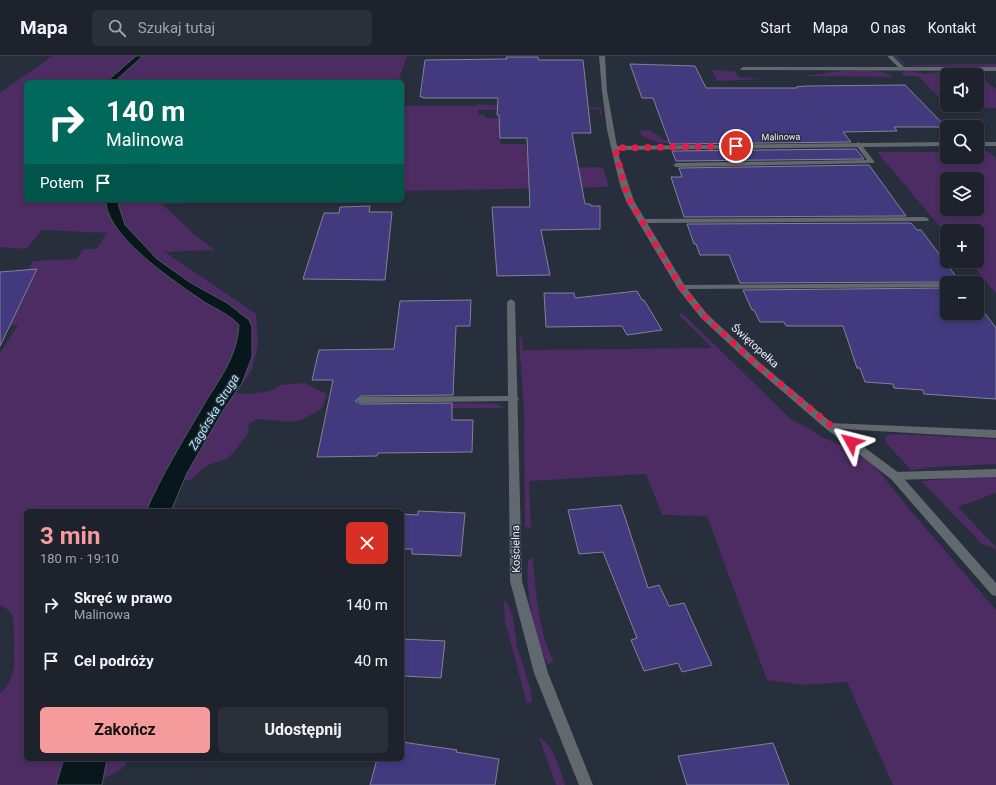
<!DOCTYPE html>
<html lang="pl">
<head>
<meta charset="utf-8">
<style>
	body { margin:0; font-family:Roboto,sans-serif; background:#2a2f39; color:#f1f3f6; height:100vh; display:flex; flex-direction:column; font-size:15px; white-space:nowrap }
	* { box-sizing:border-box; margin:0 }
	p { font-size:13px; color:#a0a4aa }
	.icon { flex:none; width:22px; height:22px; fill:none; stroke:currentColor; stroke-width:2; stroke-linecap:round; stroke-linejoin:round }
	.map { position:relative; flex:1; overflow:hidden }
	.details { position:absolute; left:24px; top:453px; width:380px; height:252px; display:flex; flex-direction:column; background:#1d222d; border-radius:6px; box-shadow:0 2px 6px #0003,0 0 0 1px #3b3f49 }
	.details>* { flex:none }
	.guide { position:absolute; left:24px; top:24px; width:380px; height:122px; border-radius:6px; box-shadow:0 2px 6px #0003,0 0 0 1px #3b3f49; background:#00695c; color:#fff; overflow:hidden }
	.controls { position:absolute; left:940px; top:12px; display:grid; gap:8px }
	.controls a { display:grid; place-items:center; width:44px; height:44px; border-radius:6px; background:#1d222d; box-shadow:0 2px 6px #0003,0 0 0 1px #3b3f49; font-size:20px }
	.pin { position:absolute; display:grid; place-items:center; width:34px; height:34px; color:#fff; margin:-17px; border:2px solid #fff; border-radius:50%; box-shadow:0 1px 4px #0007 }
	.me { position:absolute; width:44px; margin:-22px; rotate:308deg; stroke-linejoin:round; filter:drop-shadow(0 0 3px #0008) }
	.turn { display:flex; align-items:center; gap:14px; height:84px; padding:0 16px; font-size:18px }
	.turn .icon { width:52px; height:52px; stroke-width:2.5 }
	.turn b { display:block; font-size:28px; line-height:34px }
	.then { display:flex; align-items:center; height:38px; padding:0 16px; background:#0003; gap:8px; font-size:15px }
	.round { display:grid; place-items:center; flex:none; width:42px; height:42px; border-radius:6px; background:#2a2f39 }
	.summary { display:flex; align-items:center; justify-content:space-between; height:68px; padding:0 16px }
	h1 { font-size:24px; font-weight:700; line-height:30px; color:#f59b9c }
	.button { display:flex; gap:8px; margin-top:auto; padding:8px 16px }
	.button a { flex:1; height:46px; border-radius:6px; background:#f59b9c; color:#111; font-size:16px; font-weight:700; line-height:46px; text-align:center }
	.button a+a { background:#2a2f39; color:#f1f3f6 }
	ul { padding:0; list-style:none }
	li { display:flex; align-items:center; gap:12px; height:56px; padding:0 16px }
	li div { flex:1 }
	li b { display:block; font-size:15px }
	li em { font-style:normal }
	header { display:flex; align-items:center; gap:24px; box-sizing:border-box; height:56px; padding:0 20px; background:#1d222d; border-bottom:1px solid #3b3f49 }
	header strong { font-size:19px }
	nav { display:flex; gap:22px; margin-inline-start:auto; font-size:14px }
	.search { width:280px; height:36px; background:#2a2f39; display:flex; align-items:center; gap:10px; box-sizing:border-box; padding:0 14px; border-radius:6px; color:#a0a4aa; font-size:15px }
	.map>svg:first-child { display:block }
	.green { fill:#4c2c62; fill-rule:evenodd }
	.water { fill:#07171b; stroke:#4b585d }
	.building { fill:#43397e; stroke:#828294 }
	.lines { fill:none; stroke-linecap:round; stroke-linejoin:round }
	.lane { fill:#62696e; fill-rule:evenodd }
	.street { fill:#62696e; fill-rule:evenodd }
	.route { stroke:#e11d48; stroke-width:7; stroke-dasharray:0 12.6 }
	.labels { text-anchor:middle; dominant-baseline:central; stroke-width:3; stroke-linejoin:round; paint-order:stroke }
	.far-street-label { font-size:9px; fill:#e9eef7; stroke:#272e3c }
	.street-label { font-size:11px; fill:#e9eef7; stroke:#272e3c }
	.water-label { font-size:12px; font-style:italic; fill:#b5e9f8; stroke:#272e3c }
</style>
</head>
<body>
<header>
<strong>Mapa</strong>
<div class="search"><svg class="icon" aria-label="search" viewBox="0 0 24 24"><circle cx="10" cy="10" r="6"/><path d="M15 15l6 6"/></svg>Szukaj tutaj</div>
<nav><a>Start</a><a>Mapa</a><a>O nas</a><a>Kontakt</a></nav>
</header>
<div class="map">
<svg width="996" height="729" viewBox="0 0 996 729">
	<rect width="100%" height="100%" fill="#272e3c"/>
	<!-- green -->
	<path class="green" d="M52,0h84l-30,26h-80v118h80v9l13,24 26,26 62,44 24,14 8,8 -2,15h15v-13l-25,-24 -36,-20 -34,-24 -33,-34 -7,-25h154v1l-109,3 33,31 20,15 -50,2 91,62 2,31 -6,25 -16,23 13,1 21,-3 11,-6 23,-2 23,11 -5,14 -18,11 -13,3 -34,-3 -8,5 -1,9 -15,20 -7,6 -20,7 -16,14 -7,1 -13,30h-144v248h67l-2,26h-91v-92c7,-4 10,-13 13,-21 2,-5 1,-53 -1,-57 -3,-4 -7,-8 -12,-10v-252l18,-28 -18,1v-15l18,-1 19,-40h-9l5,-9 44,-2 6,-10h13l11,-16 -65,-3 -16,19 -26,-2v-154z
		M143,0h319h-55l-9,26h-284z
		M894,0h3l9,9 90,-1v3l-86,-1 -7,-2z
		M712,14l22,1 5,6 25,2 -47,2z
		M906,14l18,4 15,-2 37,1 20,16v19l-46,1 -32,-33h-14l-3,-2zM947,19h30v30h-30z
		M840,15c12,0 46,-3 53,6l-89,-1z
		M476,48l28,2 61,-1 36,3 1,5 -2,2 -1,-6 -121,1v5h7v3h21l-6,20 1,6h25v6h4l2,8h-4v10l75,-1 6,20 -207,4v-85h74z
		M650,74l16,11h73c-20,1 -74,7 -91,-2 -4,-2 -7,-5 -10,-8z
		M988,95l8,8v134l-27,-32h8v-30h-30v4l-70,-83h70v5h30v-5zM947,123h30v30h-30z
		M682,257l111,108 14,6 15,10 18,8 29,17 9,8 28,35 90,105v175h-103l-46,-103 -45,3 -35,-5 -60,-164 -45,-1 -16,-41 -117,7 2,47 -6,-1 -1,-116 -5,-72 3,-3 1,14 189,-2 -34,-34z
		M473,347l23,1 6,2 2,2h-101l1,-4z
		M896,378l100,5v25l-60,3 -25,3 -25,-27 -1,-6 3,-2z
		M996,419v18l-38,14 38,40v2l-14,-5 -61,-63z
		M533,501c2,33 6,76 21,105l-7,2c-13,-31 -22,-71 -19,-104z
		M504,544l4,4 5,13 4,29 14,45 1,11 -5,2 -22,-83z
		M539,681c15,9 21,32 26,48h-9z
		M107,703h20c-3,12 -13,15 -24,19z"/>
	<!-- water -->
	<path class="water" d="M136,0h7l-29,26h-8z
		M106,144h11l8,25 32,34 34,24 36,20 22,17 3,7v30l-10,26 -18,26 -37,64 -16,38h-25c16,-36 36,-69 56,-103 16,-28 35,-49 37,-83 -9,-10 -21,-15 -33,-22 -28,-19 -101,-67 -100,-103z
		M64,703h43l-5,26h-46z"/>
	<!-- building -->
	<path class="building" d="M506,1h32v3h45l8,73h-19l13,71h5l1,2h9v23l-59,1 9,45 -53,1 -5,-69h38l-3,-69h-27l-1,-23h-2l1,-17h-75v-1h-3l5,-37 82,-1z
		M630,8l65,2 11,22h91l-1,-1 9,-1 100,-1 41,42h-52l3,4 -54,1 8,10 -181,2 -17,-46h-11z
		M856,93l8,10 -188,2 -4,-10z
		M869,109l37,51 -222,1 -13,-40h11l-3,-9z
		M370,150l-1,6h23l-7,68 -82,-1 21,-66h15l1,-6z
		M911,167l6,7h4l40,53h-13l-1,-1 -207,1 -11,-28h-29l-4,-11h-2l-7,-20z
		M37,213l-37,77v-74z
		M947,232v25h30v-10l19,25v71l-72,-5 -1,-4 -29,-2 -1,-4 -28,-2 -5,-14h-3l-14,-42h-57l-2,-4h-24l-6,-12h-2l-9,-20z
		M637,235l5,9h2l18,30 -35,5 -5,-9 -76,1 -2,-34h30l1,5z
		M471,244l-1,26h-14l-3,69 -92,1 -6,5 6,3 91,-1v17h21l-1,32 -94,1 -1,3 -60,1 16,-77h-21l7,-30 75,-1 6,-48z
		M621,449l27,83 11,-3 10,21 15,-3 28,62 -30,7 -4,-9 -34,8 -13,-31 6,-2 -34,-86 -24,2 -11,-44z
		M418,455l47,2 -4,43 -49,-2v-5h-10v-35l16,1z
		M402,583l43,2 -4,37 -39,-2z
		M402,686l55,8 -1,2 43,7 -4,26h-125l7,-26h25z
		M773,687l16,42h-102l-9,-29z"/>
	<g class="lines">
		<!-- lane -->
		<path class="lane" d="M887,0h6l11,11v2h-4z
			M858,86l2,1 14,18v2l-198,4 -3,-2 3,-2 191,-3 -12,-16z
			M925,161l4,2 -1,2 -286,2 -4,-2 4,-2z
			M974,226h5l4,2 -6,2v-3z
			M947,227v4l-266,2 -4,-2 4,-2 266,-2h2z
			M514,340l3,1 2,2 -2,2 -156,2 -5,-3 5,-3z
			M829,367l167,7v8l-171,-10 -1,-2z
			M996,413v8l-101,3 -4,-1 -1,-3 1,-3 4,-1z"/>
		<!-- street -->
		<path class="street" d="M599,0h6l2,35 10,55 330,-4v4l-330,4 17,51 51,85 22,28 52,48 74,62 66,49 97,110v13l-4,-1 -101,-116 -66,-51 -72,-62 -52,-48 -23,-29 -52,-88 -6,-16 -13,-55 -5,-39z
			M743,11h253v4l-255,-1 -1,-1z
			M977,86h19v4h-19z
			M511,243l4,3 7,279 26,92 45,112h-14l-45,-112 -24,-92 -3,-279z"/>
	</g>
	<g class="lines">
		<!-- route -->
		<path class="route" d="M736,90l-121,2 11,43 4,10 51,86 23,29 52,48 95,78"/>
	</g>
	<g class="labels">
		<!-- far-street labels -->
		<g class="far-street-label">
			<text transform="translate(781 81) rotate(-1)">Malinowa</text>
		</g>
		<!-- street labels -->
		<g class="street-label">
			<text transform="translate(755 290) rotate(42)">Świętopełka</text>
			<text transform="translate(516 493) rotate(-91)">Kościelna</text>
		</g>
		<!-- water labels -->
		<g class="water-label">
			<text transform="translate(214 356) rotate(-59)">Zagórska Struga</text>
		</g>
	</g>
</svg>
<div class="controls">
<a><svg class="icon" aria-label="sound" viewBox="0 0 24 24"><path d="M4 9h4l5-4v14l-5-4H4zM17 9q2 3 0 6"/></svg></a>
<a><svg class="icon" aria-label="search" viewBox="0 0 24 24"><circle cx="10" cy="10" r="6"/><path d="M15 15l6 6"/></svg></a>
<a><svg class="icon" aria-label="layers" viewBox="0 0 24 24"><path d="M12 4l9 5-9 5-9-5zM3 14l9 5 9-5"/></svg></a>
<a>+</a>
<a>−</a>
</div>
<div class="pin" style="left:736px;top:90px;background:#d93025"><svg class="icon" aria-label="arrive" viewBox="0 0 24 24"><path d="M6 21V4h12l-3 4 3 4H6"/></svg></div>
<svg class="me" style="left:851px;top:386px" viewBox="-20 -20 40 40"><path d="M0-17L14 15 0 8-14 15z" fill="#e11d48" stroke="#fff" stroke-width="4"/></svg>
<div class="guide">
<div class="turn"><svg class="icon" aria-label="right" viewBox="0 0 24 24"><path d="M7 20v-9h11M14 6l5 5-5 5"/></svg><div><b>140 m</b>Malinowa</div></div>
<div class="then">Potem<svg class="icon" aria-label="arrive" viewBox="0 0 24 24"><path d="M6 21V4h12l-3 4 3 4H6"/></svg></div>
</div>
<section class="details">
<div class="summary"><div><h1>3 min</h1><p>180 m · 19:10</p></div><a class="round" style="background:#d93025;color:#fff"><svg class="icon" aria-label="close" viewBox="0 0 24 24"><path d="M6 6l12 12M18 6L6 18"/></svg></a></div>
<ul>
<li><svg class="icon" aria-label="right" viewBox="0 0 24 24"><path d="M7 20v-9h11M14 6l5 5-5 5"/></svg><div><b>Skręć w prawo</b><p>Malinowa</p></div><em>140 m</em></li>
<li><svg class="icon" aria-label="arrive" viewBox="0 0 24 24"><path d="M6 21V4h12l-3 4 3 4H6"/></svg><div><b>Cel podróży</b></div><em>40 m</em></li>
</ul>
<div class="button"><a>Zakończ</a><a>Udostępnij</a></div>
</section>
</div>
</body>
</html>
